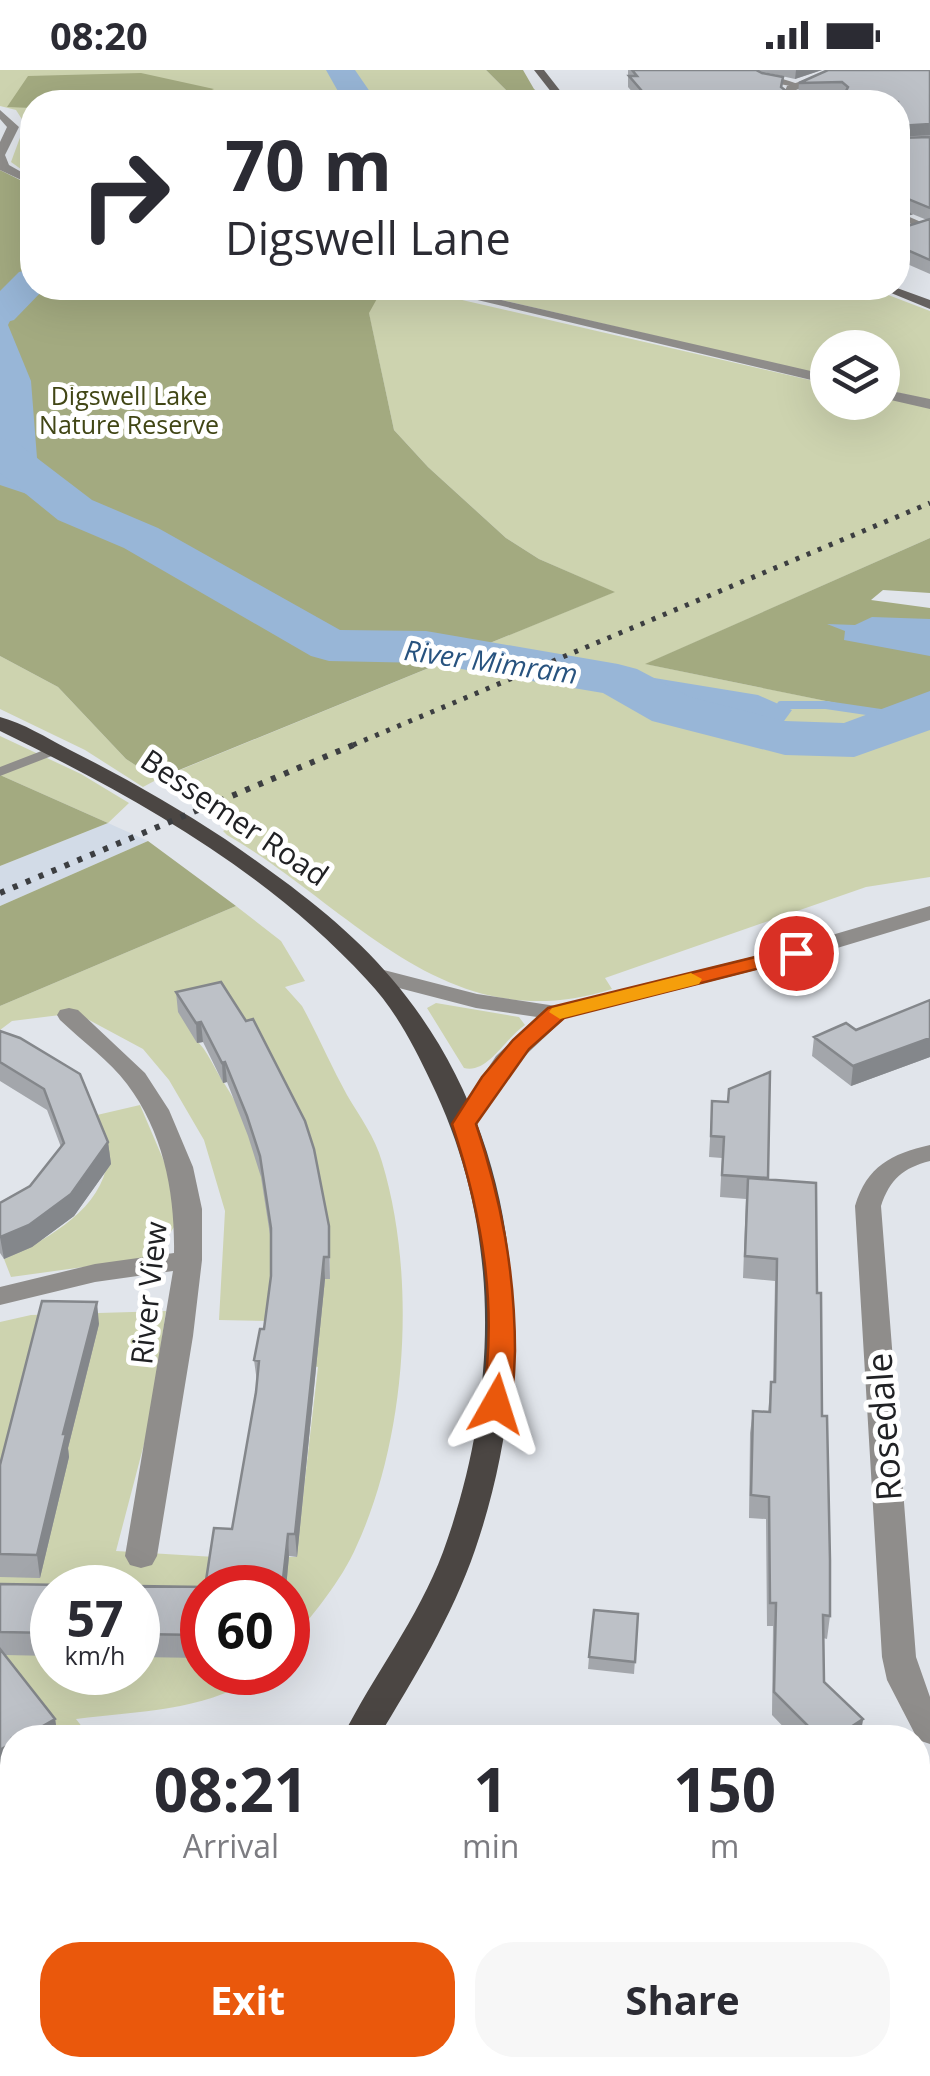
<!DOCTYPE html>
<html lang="en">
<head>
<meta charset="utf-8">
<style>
	body { margin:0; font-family:"Open Sans",sans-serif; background:#f7f7f7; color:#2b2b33; height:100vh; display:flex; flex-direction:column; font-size:38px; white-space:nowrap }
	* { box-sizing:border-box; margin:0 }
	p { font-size:32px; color:#7c7c81 }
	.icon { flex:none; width:55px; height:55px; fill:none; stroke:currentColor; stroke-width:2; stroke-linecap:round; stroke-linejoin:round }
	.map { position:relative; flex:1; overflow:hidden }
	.details { position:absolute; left:0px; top:1655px; width:930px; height:352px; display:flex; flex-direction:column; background:#fff; border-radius:40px 40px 0 0; box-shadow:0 10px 40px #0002 }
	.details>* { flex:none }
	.banner { position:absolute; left:20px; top:20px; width:890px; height:210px; border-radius:40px; box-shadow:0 10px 40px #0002; background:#fff; color:#2b2b33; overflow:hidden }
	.controls { position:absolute; left:810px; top:260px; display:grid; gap:20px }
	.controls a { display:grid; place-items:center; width:90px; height:90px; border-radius:50%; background:#fff; box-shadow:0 10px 40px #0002; font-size:50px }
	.speed { position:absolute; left:30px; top:1495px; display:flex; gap:20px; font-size:50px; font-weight:700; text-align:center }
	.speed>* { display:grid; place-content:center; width:130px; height:130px; border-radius:50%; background:#fff; box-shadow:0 10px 40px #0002; line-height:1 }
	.speed small { font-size:25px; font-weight:400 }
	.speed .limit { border:15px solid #d22; background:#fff; color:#111 }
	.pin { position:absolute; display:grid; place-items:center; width:85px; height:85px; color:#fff; margin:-42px; border:5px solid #fff; border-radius:50%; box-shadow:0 2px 10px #0007 }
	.me { position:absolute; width:110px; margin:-55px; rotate:6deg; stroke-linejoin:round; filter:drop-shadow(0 0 8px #0008) }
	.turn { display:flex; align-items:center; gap:35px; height:210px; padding:0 40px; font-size:45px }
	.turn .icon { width:130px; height:130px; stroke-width:2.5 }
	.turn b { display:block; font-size:70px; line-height:85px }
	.eta { display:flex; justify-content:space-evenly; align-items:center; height:170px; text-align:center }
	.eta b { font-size:60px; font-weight:700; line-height:70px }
	.cta { display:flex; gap:20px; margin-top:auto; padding:20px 40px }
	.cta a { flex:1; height:115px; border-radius:40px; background:#ea580c; color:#fff; font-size:40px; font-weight:700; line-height:115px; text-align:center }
	.cta a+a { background:#f7f7f7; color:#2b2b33 }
	.status { display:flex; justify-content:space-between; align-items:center; height:70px; padding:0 50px; background:#fff; direction:ltr }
	.status svg { height:28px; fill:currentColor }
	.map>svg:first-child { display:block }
	.built { fill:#d2dbe7 }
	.green { fill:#cdd3af; fill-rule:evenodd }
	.forest { fill:#a3aa80 }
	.water { fill:#98b6d7 }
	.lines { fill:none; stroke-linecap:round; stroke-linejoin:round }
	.stream { stroke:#98b6d7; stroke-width:8 }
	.river { fill:#98b6d7; fill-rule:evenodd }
	.lane { fill:#8f8d8b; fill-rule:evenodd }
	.street { fill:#8f8d8b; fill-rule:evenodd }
	.secondary { fill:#676361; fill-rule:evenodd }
	.primary { fill:#4b4643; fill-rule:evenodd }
	.rail-far1 { stroke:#3c3e41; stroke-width:5; stroke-dasharray:4 8; stroke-linecap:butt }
	.rail { stroke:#3c3e41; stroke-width:6; stroke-dasharray:5 9; stroke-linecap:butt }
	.wall { fill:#a3a6ab; fill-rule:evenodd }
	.shaded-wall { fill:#84878b }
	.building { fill:#bdc1c7; stroke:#84878b; stroke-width:2.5 }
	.route { fill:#ea580c; stroke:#983908; stroke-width:2.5 }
	.slow { fill:#f59e0b }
	.labels { text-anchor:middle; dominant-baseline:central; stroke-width:10; stroke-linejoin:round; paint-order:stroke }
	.far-park-label { font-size:25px; fill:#414615; stroke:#fff }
	.far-water-label { font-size:28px; font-style:italic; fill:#28537f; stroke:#fff }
	.street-label { font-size:30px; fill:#202124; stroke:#fff }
	.near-street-label { font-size:35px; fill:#202124; stroke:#fff }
</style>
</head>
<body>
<div class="status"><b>08:20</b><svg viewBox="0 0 49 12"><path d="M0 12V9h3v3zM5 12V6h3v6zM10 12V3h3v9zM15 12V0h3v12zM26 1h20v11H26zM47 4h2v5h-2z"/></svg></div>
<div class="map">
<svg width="930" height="2006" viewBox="0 0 930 2006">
	<rect width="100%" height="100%" fill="#e1e5eb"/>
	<!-- built -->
	<path class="built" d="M108,753l40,18 -148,65v-40z"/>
	<!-- green -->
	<path class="green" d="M0,0h486l32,32h-486v75l-21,-15 14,-38 -9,-14 -16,-4z
		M3,102l29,14v102h378l417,96 1,18h54l1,-5 47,11v130l-284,126 239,49 45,-14v178l-64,10 -261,91 7,11c-166,53 -259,-81 -385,-154l-4,-4 12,-6 -77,-46 -15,8 -58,-37 -85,-41v-53l58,31 68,72 32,20 456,-187 -75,-33 -33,-21 -78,-71 -34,-37 -25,-116 -369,218z
		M450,218h420l60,23v89l-47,-11 -1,-41h-54l-1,28z
		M0,666l81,38 48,29 -21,20 -108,-48z
		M236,836l45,35 24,40 -20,6 17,19c16,29 29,60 45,89 13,22 28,42 35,67 35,115 25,274 -25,383 -16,37 -44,69 -69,100v-57h-86v84l60,2c-59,38 -118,36 -186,45l14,18h-35l-55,-71v-344l31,-7 135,-4 -17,114 -33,126 99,6h81l22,-190 -5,-1 12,-87 5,-1v-28l-75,-210 -60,-1c14,13 18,28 29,44 45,68 52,160 45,238l-50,-1 6,-109 -21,-71 -35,-60 -26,-31 -67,-36 -64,8 -12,9v-24zM52,1518h86v84h-86z
		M436,933l83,14 6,8c-20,13 -37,49 -61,43l-37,-60z
		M140,1035l32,75 4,44 -16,24 -18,11 -131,18 -7,-18c38,-17 91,-45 102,-90 4,-18 -5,-37 -9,-54z
		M12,1698v138l-12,9v-140z"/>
	<!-- forest -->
	<path class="forest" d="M486,0h37l11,19 17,13h-33z
		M141,3l73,16 -29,13h-153v6l-25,-1 21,-31z
		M0,100l32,16v102h351l-14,25 25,117 34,37 78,71 33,21 76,33 -458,187 -31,-20 -68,-72 -58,-31z
		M930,468v55l-47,-3 -12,10 59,8v99l-45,6 -240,-49z
		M0,705l108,48 -108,43z
		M148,771l88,65 -236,100v-100z"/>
	<!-- water -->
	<path class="water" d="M26,218l-18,37 23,56 6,77 38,52 -75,-25v-184z
		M872,547l58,2v37l-86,-16 1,-9 -18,-7 28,1z
		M642,606l116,19 34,15 -8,11 40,14 32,5c-75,37 -165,-18 -232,-49l2,-7z"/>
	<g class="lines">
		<!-- stream -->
		<path class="stream" d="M781,635h45l68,10 7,8"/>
		<!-- river -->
		<path class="river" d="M326,0h29l22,32h-33z
			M32,199v19h13l-31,32 -14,4v-33l19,-19z
			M0,368l16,4 76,58 66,28 182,102 86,1 192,33 19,5 53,28 95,24 59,2 86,-32v39l-76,27 -69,-2 -133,-34 -49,-28 -177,-30 -97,-2 -18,-5 -187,-108 -66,-28 -58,-47z"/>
		<!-- lane -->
		<path class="lane" d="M744,0c9,0 47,11 56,15l-4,2 -33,-6z
			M898,142l30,13 -1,6 -29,8v-6l22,-5 -22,-10z
			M57,675l5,1v6l-62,24v-9z
			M918,1797l12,5v27l-12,-6z
			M930,1904v24l-12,3v-24z"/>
		<!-- street -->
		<path class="street" d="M833,0h15l-52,20 -2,5 6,7h-11l-6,-6 4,-10z
			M0,40l19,17 -14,28 4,10 23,13v7l-32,-15v-28l7,-15 -7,-8z
			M427,218h22l379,87v9z
			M882,319l48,10v10l-48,-11z
			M930,836v14l-126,38 -239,60 -51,48 -41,64 -9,2 -13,-8 45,-68 41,-39 -61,-9 -108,-28 -4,-5 12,-7 101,26 79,12 232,-58z
			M69,938l9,2 67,63 24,37 24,57 9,42v51l-9,76 -36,220 -5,9 -11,3 -11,-3 -5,-9 48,-285 -78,11 -95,23v-18l95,-23 79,-11c1,-59 -10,-120 -47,-169 -17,-23 -45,-43 -67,-64l-3,-5 3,-5z
			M930,1075v16c-27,7 -40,18 -49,45l35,451 14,40v47l-12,-4 -31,-60 -5,-23 -27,-451c12,-40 36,-52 75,-61z
			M930,1761v41l-12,5v-41z
			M785,1995h40l-4,11h-40z"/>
		<!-- secondary -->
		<path class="secondary" d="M534,0h10l25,32h-10z
			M879,218h18l33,12v9z"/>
		<!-- primary -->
		<path class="primary" d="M0,647c23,6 47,21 68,32 54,27 107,57 157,90 59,41 121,85 167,140 135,158 148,382 83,571 -23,67 -61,128 -97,188h-36c32,-64 76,-119 101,-186 56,-154 60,-322 -12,-470 -17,-36 -36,-73 -64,-102 -101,-110 -235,-185 -367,-249z
			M38,1995h47l-5,11h-47z"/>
		<!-- rail-far1 -->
		<path class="rail-far1" d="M353,675l577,-242"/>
		<!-- rail -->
		<path class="rail" d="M0,823l358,-150"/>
	</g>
	<!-- wall -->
	<path class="wall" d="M628,0h194l-27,9 -37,-8 25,6 -1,11 8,6h8l1,-11 131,-13v66l-31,1h31v137l-32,-14v-158h-257l-13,-15zM905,141l22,9 -19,6z
		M221,912l108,244 1,53h-5l-28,278 -8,-1 -3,32h-84v70l-64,-1v-69h-86v68l-47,-1 50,64 3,19h-46v30l-12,7v-191l205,3 27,-58 25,-147 -3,-22 10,-31 7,-53v-35l-10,-64 -13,-41 -21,-54 -4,1 -20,-41 -6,1 -19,-31 -2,-20z
		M930,930v57l-79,29 -39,-30 2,-19 42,-7z
		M0,961l108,111 3,22 -37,52 -42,31 -28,12 -4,-6v-50l30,-17 31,-39 -14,-37 -47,-29z
		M712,1031l56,78 49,114 13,323 -3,23 -4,-1 1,44 39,37 -3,19h-66l-22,-23 1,-89h-6l-1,-107 -17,-1 1,-85 3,-22 15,1 3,-30h2l2,-101 -32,-3 3,-79 -26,-2 2,-39 -13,-1z
		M99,1254l-31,124 1,9 -29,121 -40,-1v-112z
		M638,1544l-4,60 -46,-5 1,-12z"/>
	<!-- shaded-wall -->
	<path class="shaded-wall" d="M796,0h26l-27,9z
		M930,54v11l-32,2v-11z
		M910,144l-2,13 -10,3v-13z
		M201,952l2,20 -6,1 -1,-20z
		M930,968v19l-79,29 2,-20z
		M225,992l2,20 -4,1 -1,-20z
		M108,1072l3,22 -37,52 -42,31 -28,12 -4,-22z
		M324,1187l1,22 -28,278 -2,-23z
		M97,1232l2,22 -31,124 1,9 -29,121 -3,-23 26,-121z
		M288,1464l1,22 -3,32h-4z
		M202,1544v44l-2,-23z
		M55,1649l3,19h-36z
		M863,1649l-3,19h-26z
		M12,1673v25l-12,7v-25z"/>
	<!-- building -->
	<path class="building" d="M632,0h124l6,3 21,4 -2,10 9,7 55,-1 3,-6 -6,-5 -43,1 29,-13h102v54l-32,2v-24h-253l-4,-4h7l-19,-22h8z
		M898,60l1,8 31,-1v71l-29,-12 -3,1z
		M898,136l12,8 -12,3z
		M930,149v41l-32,-14v-17z
		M221,912l25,39 7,-2 52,102 9,28 15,77v31h-5l-29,277h-7l-6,54h-80v26l-2,21 -62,-1v-46h-86v45l-52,-1v-48l205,3 9,-59 18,1 24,-137 3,-31 -5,-1 6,-31h4l7,-53v-48l-11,-72 -13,-40 -22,-54 -3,1 -21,-41 -5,1 -20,-31z
		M930,930v38l-77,28 -39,-29 32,-14 10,7z
		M0,961l20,7 60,36 28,68 -37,52 -42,31 -29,12v-34l30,-17 34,-43 -20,-54 -44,-27z
		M770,1002l-2,106 -46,-3 2,-38 -13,-1 1,-35 16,1 1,-13z
		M748,1108l68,5 1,110h4l1,123h5l3,144v56l-7,-1 1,67 39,37 -29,19h-14l-46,-46 2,-89h-6l-1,-106 -18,-2 2,-84 17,1 1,-30h4l2,-123 -32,-3z
		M42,1231l55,1 -34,132h3l-29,121 -37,-1v-89z
		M594,1540l44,4 -3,48 -46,-5z
		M0,1579l55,70 -33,19h-10v5l-12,7z
		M653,1996l9,10h-22z"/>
	<!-- route -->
	<path class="route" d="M796,877l7,2 3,4 -3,4 -239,61 -35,31 -53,75c25,75 39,147 39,227 -1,19 0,43 -10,60h-19l-4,-7c17,-95 0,-189 -30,-280l30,-47 31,-37 35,-32z"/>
	<!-- slow -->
	<path class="slow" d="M691,903l11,6 -3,5 -139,35 -11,-7 3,-4z"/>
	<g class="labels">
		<!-- far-park labels -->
		<g class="far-park-label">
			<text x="129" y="325">Digswell Lake<tspan x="129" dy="29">Nature Reserve</tspan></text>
		</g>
		<!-- far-water labels -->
		<g class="far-water-label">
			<text transform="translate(491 591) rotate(8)">River Mimram</text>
		</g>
		<!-- street labels -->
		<g class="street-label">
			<text transform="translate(235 747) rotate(34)">Bessemer Road</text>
			<text transform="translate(148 1223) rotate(-84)">River View</text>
		</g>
		<!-- near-street labels -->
		<g class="near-street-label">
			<text transform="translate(883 1357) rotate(-94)">Rosedale</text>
		</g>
	</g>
</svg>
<div class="controls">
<a><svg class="icon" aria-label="layers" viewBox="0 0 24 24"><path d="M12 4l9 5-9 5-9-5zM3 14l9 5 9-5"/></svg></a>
</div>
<div class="speed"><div>57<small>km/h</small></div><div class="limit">60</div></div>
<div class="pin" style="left:796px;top:883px;background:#d93025"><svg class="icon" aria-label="arrive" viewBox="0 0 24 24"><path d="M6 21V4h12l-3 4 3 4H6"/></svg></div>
<svg class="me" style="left:496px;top:1334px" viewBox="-20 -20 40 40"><path d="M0-17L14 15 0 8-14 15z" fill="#ea580c" stroke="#fff" stroke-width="4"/></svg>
<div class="banner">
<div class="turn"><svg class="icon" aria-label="right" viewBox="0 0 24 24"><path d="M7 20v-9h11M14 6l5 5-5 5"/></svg><div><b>70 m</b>Digswell Lane</div></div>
</div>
<section class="details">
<div class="eta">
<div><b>08:21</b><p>Arrival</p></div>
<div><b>1</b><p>min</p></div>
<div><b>150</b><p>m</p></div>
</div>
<div class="cta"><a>Exit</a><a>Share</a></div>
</section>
</div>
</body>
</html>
